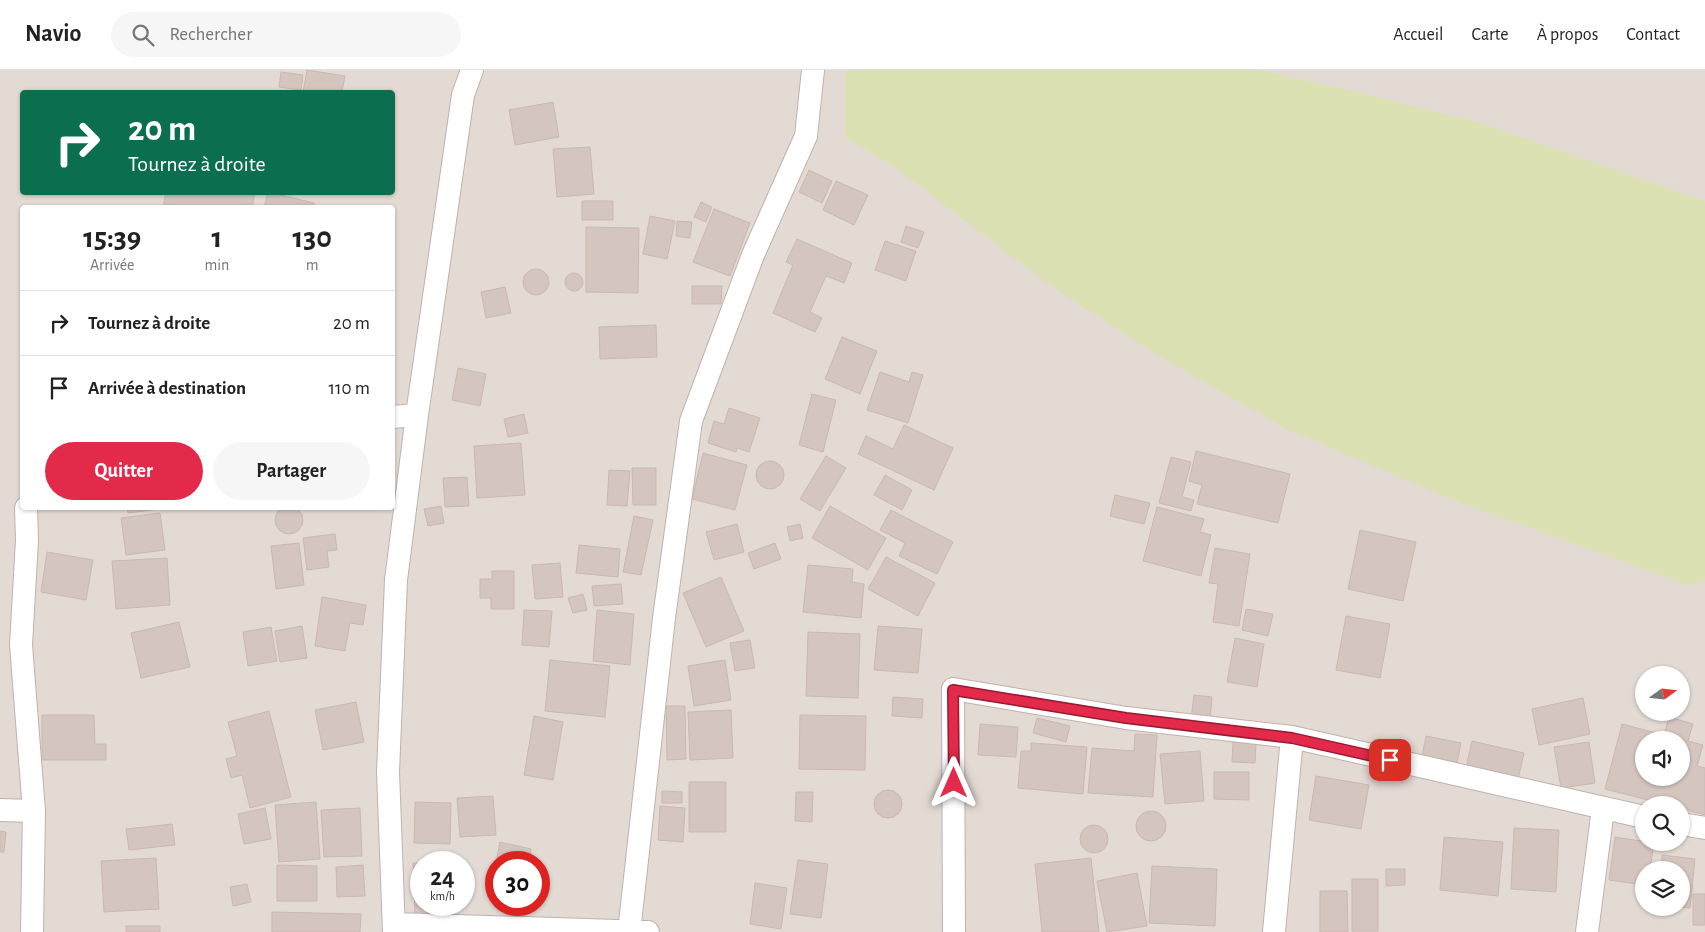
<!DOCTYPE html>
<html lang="fr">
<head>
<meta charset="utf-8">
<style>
	body { margin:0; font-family:"Alegreya Sans",sans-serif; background:#f6f6f6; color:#222; height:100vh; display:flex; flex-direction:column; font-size:19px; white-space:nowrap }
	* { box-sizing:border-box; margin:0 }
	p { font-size:16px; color:#767676 }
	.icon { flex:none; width:28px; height:28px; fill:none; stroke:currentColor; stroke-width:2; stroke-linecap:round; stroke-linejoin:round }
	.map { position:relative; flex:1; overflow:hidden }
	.sheet { position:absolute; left:20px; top:135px; width:375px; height:305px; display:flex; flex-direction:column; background:#fff; border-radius:5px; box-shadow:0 1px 4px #0004 }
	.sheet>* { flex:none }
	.guide { position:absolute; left:20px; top:20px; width:375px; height:105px; border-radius:5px; box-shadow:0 1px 4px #0004; background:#0b6e4f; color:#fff; overflow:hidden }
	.needle { width:32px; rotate:75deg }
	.controls { position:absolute; left:1635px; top:596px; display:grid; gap:10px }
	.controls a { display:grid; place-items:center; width:55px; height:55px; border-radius:50%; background:#fff; box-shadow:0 1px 4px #0004; font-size:25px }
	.speed { position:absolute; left:410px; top:781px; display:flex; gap:10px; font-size:25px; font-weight:700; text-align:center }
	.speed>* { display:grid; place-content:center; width:65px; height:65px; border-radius:50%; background:#fff; box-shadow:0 1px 4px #0004; line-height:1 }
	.speed small { font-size:12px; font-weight:400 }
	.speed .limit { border:8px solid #d22; background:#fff; color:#111 }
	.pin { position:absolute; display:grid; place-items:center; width:42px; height:42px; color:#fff; margin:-21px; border-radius:10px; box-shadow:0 2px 8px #0006 }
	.me { position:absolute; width:55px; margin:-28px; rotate:0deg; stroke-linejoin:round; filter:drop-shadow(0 0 4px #0008) }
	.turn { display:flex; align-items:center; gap:18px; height:105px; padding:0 25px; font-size:22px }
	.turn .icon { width:65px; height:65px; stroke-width:2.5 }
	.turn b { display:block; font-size:35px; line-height:42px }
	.eta { display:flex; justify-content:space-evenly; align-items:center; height:85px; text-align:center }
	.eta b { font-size:30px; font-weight:700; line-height:35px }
	.cta { display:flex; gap:10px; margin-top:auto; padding:10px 25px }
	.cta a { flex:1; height:58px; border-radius:30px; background:#e32a4b; color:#fff; font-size:20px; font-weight:700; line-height:58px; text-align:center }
	.cta a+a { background:#f6f6f6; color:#222 }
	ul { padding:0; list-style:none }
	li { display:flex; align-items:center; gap:15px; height:65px; padding:0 25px; border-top:1px solid #e0e0e0 }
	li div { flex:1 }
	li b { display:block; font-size:19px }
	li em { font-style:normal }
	header { display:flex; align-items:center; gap:30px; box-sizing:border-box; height:70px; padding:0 25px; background:#fff; border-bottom:1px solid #e0e0e0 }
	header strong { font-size:24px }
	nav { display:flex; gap:28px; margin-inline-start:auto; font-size:18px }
	.search { width:350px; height:45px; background:#f6f6f6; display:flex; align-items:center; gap:12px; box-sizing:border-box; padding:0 18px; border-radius:28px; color:#767676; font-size:19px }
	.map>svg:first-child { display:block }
	.residential { fill:#e4dad4; fill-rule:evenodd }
	.green { fill:#dbe1b2 }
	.building { fill:#d4c5bf; stroke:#cbb8b0; fill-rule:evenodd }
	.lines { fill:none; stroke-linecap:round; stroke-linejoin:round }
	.street-casing { stroke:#beb2ac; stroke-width:24 }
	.street { stroke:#fff; stroke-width:22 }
	.route-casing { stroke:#941b31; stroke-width:12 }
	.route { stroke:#e32a4b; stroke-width:9 }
</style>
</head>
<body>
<header>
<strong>Navio</strong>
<div class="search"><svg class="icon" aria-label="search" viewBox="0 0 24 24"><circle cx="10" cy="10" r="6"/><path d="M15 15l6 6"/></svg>Rechercher</div>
<nav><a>Accueil</a><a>Carte</a><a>À propos</a><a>Contact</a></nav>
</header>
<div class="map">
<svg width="1705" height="862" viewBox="0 0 1705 862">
	<rect width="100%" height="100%" fill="#f1eae6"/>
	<!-- residential -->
	<path class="residential" d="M0,0h1705v862h-1705zM22,22h370v100h-370zM22,138h370v300h-370zM1644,605h37v37h-37zM1644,670h37v38h-37zM1644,735h37v37h-37zM421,792h43v43h-43zM496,792h43v43h-43zM1644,800h37v38h-37z"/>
	<!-- green -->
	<path class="green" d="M845,0h414l103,23 122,31 221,77v379l-16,5 -226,-81 -175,-74 -134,-77 -106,-69 -153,-117 -50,-30z"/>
	<!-- building -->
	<path class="building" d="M307,0l38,6 -3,16h-39z
		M281,2l22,3 -2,15 -22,-3z
		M553,32l6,35 -44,8 -6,-35z
		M590,77l4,47 -37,3 -4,-48z
		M809,100l23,11 -10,22 -23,-11z
		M836,111l32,14 -14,30 -31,-15z
		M166,122h89l-3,16h-89z
		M268,122l46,11 -1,5h-49z
		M582,131h31v19h-31z
		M701,132l11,5 -6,15 -12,-5z
		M714,139l36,14 -20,53 -37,-14z
		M650,146l25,5 -8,38 -24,-5z
		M677,151l15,1 -2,16 -14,-2z
		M906,156l18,6 -6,16 -17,-6z
		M586,157l53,1 -1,65 -52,-1z
		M797,169l55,24 -8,20 -18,-7 -16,36 12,6 -7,14 -42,-19 20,-48 -7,-3z
		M885,171l31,10 -10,30 -31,-11z
		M523 212a13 13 0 1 1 26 0a13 13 0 1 1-26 0Z
		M565 212a9 9 0 1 1 18 0a9 9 0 1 1-18 0Z
		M692,216h30l-1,18h-29z
		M505,217l6,26 -25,5 -5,-26z
		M656,255l1,32 -57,2 -1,-32z
		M842,267l35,14 -17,43 -35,-15z
		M458,298l28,6 -6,32 -28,-6z
		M880,302l29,10 3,-10 11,3 -15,48 -41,-13z
		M812,324l24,6 -13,52 -24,-7z
		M729,338l31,10 -11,34 -12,-4 -1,4 -28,-9 6,-22 10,3z
		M524,344l4,19 -20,4 -4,-18z
		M904,355l49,23 -19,42 -76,-36 8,-18 27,13z
		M521,373l4,52 -48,3 -3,-52z
		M1196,381l94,23 -12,49 -81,-19 5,-19 -13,-4z
		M703,383l44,12 -12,45 -43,-11z
		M826,386l20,12 -26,43 -20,-12z
		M1171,387l20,5 -9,35 12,3 -3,11 -32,-8z
		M756 405a14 14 0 1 1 28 0a14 14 0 1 1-28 0Z
		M632,398h24v37h-23z
		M609,400l21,1 -3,35 -20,-1z
		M885,405l27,15 -10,20 -28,-15z
		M467,407l2,29 -24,1 -2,-29z
		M1115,425l35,8 -6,21 -34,-8z
		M441,436l3,17 -16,3 -4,-17z
		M830,436l56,32 -18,32 -56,-32z
		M275 450a14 14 0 1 1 28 0a14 14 0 1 1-28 0Z
		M1157,437l47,12 -4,13 11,3 -10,41 -58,-15z
		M127,438h40l-39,5z
		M891,440l62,32 -16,32 -38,-18 6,-13 -25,-13z
		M160,443l5,37 -39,5 -5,-37z
		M634,446l19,4 -12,55 -18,-3z
		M737,454l7,28 -30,8 -8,-28z
		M800,454l3,14 -13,3 -3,-14z
		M1360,460l56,12 -13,59 -55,-12z
		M335,464l2,16 -10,1 2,16 -22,3 -4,-32z
		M299,473l5,42 -28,4 -5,-43z
		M775,473l6,16 -27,10 -6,-16z
		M579,475l41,4 -2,28 -42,-4z
		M1215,478l35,6 -11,72 -26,-4 5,-38 -9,-1z
		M47,482l46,8 -7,40 -45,-8z
		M886,487l49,26 -17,33 -50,-27z
		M167,488l3,47 -54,4 -4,-48z
		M560,493l3,34 -28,2 -3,-34z
		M808,495l45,4 -1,13 12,2 -3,34 -58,-6z
		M492,501h22v38h-23v-11h-11v-19h12z
		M721,507l23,54 -38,16 -23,-54z
		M621,514l2,20 -29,2 -2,-20z
		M583,524l4,16 -14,3 -5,-15z
		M322,527l44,8 -3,20 -13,-2 -5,28 -30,-5z
		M1246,539l27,5 -5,22 -26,-6z
		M524,540l28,1 -3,36 -27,-2z
		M597,540l37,4 -4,51 -37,-4z
		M1346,546l44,8 -10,54 -44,-8z
		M179,552l11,45 -49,11 -10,-45z
		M302,556l5,32 -27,4 -5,-31z
		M878,556l44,3 -4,44 -44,-3z
		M271,557l6,34 -29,5 -5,-34z
		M808,562l52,2 -2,64 -52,-2z
		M1235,568l29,6 -7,43 -30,-5z
		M750,570l5,28 -20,3 -5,-28z
		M550,590l60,6 -5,51 -60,-6z
		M725,590l6,40 -37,6 -6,-40z
		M1194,625l18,2 -2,24 -19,-2z
		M893,627l30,2 -1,19 -30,-2z
		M1583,628l7,36 -51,11 -7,-36z
		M356,632l8,40 -41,8 -8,-40z
		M666,636h19l1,53 -19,1z
		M731,640l2,48 -43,2 -2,-48z
		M269,641l22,86 -41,11 -8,-33 -11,3 -5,-19 11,-3 -9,-34z
		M42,645h52l1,29h11v16h-64z
		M800,645l66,1 -1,54 -66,-1z
		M534,646l29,6 -10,58 -29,-5z
		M1669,647l24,7 -5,17 15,4 -6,21 8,2v47l-24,-7v-3h-13l-63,-16 17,-65 42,11zM1644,670h37v38h-37z
		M1037,648l33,8 -4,16 -33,-9z
		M980,654l38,3 -2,30 -38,-2z
		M1135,664l22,1 -4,62 -65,-4 4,-45 42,3z
		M1426,666l35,7 -6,30 -35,-7z
		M1472,671l52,12 -7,31 -52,-12z
		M1233,672l23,1 -1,20 -23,-1z
		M1589,672l6,41 -34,5 -7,-41z
		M1031,673l56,4 -4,47 -65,-6 3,-37h10z
		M1200,681l4,50 -39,3 -5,-50z
		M1214,702h35v28l-35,-1z
		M1316,706l53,9 -8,44 -52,-9z
		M689,712h37v50h-37z
		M874 734a14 14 0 1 1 28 0a14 14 0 1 1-28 0Z
		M662,721l20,1v11h-20z
		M796,722h17l-1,30 -17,-1z
		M493,726l3,39 -36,2 -3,-39z
		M316,732l4,57 -41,3 -4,-57z
		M415,732l36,1 -1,41 -36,-1z
		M660,736l25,2 -2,34 -25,-2z
		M265,738l6,31 -27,5 -6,-30z
		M360,738l2,48 -38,1 -3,-47z
		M1136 756a15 15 0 1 1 30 0a15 15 0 1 1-30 0Z
		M172,754l3,21 -46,5 -3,-21z
		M1080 769a14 14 0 1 1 28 0a14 14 0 1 1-28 0Z
		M1514,758l45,2 -3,62 -45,-3z
		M0,761l6,1 -2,20h-4z
		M1444,767l59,5 -5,54 -58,-6z
		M1615,767l39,6 -4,27h-6v15l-35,-5z
		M500,772l31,7 -2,13h-33v22l-4,-1z
		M1662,785l33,4 -5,49 -9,-1v-37h-20z
		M156,788l3,51 -55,3 -3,-51z
		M1091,788l8,74h-57l-7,-68z
		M798,790l30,4 -7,54 -31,-4z
		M421,792v43h34v10l-40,2 -2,-54 40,-1h1z
		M277,795l40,1v35h-40z
		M363,795l2,31 -28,1 -1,-30z
		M1152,796l65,3 -2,57 -66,-3z
		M1386,799h19v16l-19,1z
		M1137,803l10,53 -40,6 -10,-51z
		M1352,809h26v52h-26z
		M755,813l32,5 -6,41 -31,-5z
		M247,814l4,18 -18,4 -3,-19z
		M1320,821h27l1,41h-28z
		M1693,824h12v31h-12z
		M272,842l89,2 -1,18h-88z
		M126,856h34v6h-34z"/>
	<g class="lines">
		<defs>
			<path id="street" d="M392,347l25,-2
				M26,438l1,32 -6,105 13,166 -2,121
				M0,740l34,1
				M1681,754l24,4
				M395,854l253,8
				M394,862l-6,-160 8,-192 21,-165 46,-320 9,-25
				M629,862l35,-314 27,-197 62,-166 53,-119 7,-66
				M954,862l-1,-243 173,29 166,19 352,80
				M1274,862l18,-195
				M1587,862l16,-123"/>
		</defs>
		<!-- street casing -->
		<use href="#street" class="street-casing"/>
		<!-- street -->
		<use href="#street" class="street"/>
	</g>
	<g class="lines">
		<defs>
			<path id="route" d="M954,713l-1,-93 173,28 166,20 98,22"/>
		</defs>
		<!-- route casing -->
		<use href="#route" class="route-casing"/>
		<!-- route -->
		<use href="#route" class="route"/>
	</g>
</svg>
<div class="controls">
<a><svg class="needle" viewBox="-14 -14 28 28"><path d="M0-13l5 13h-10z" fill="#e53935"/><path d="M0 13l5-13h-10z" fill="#767676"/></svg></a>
<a><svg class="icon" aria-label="sound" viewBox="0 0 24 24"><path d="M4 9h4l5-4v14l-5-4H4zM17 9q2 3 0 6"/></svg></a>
<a><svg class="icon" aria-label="search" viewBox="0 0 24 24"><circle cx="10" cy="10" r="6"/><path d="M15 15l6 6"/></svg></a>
<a><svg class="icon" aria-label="layers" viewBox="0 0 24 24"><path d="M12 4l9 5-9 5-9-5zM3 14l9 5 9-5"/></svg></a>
</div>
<div class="speed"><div>24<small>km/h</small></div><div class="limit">30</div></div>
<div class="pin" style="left:1390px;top:690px;background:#d93025"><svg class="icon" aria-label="arrive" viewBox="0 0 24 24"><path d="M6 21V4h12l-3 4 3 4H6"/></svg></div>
<svg class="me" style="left:954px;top:713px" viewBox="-20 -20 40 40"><path d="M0-17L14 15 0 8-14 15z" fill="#e32a4b" stroke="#fff" stroke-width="4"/></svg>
<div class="guide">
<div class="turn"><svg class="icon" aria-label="right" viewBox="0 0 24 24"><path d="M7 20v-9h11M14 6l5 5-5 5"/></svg><div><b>20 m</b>Tournez à droite</div></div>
</div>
<section class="sheet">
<div class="eta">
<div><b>15:39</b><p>Arrivée</p></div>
<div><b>1</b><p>min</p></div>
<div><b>130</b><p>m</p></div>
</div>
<ul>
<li><svg class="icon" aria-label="right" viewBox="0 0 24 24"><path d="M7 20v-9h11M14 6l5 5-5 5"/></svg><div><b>Tournez à droite</b></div><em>20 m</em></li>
<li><svg class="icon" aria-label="arrive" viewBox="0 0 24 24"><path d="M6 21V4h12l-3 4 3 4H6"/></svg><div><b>Arrivée à destination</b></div><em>110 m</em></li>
</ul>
<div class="cta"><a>Quitter</a><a>Partager</a></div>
</section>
</div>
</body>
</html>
